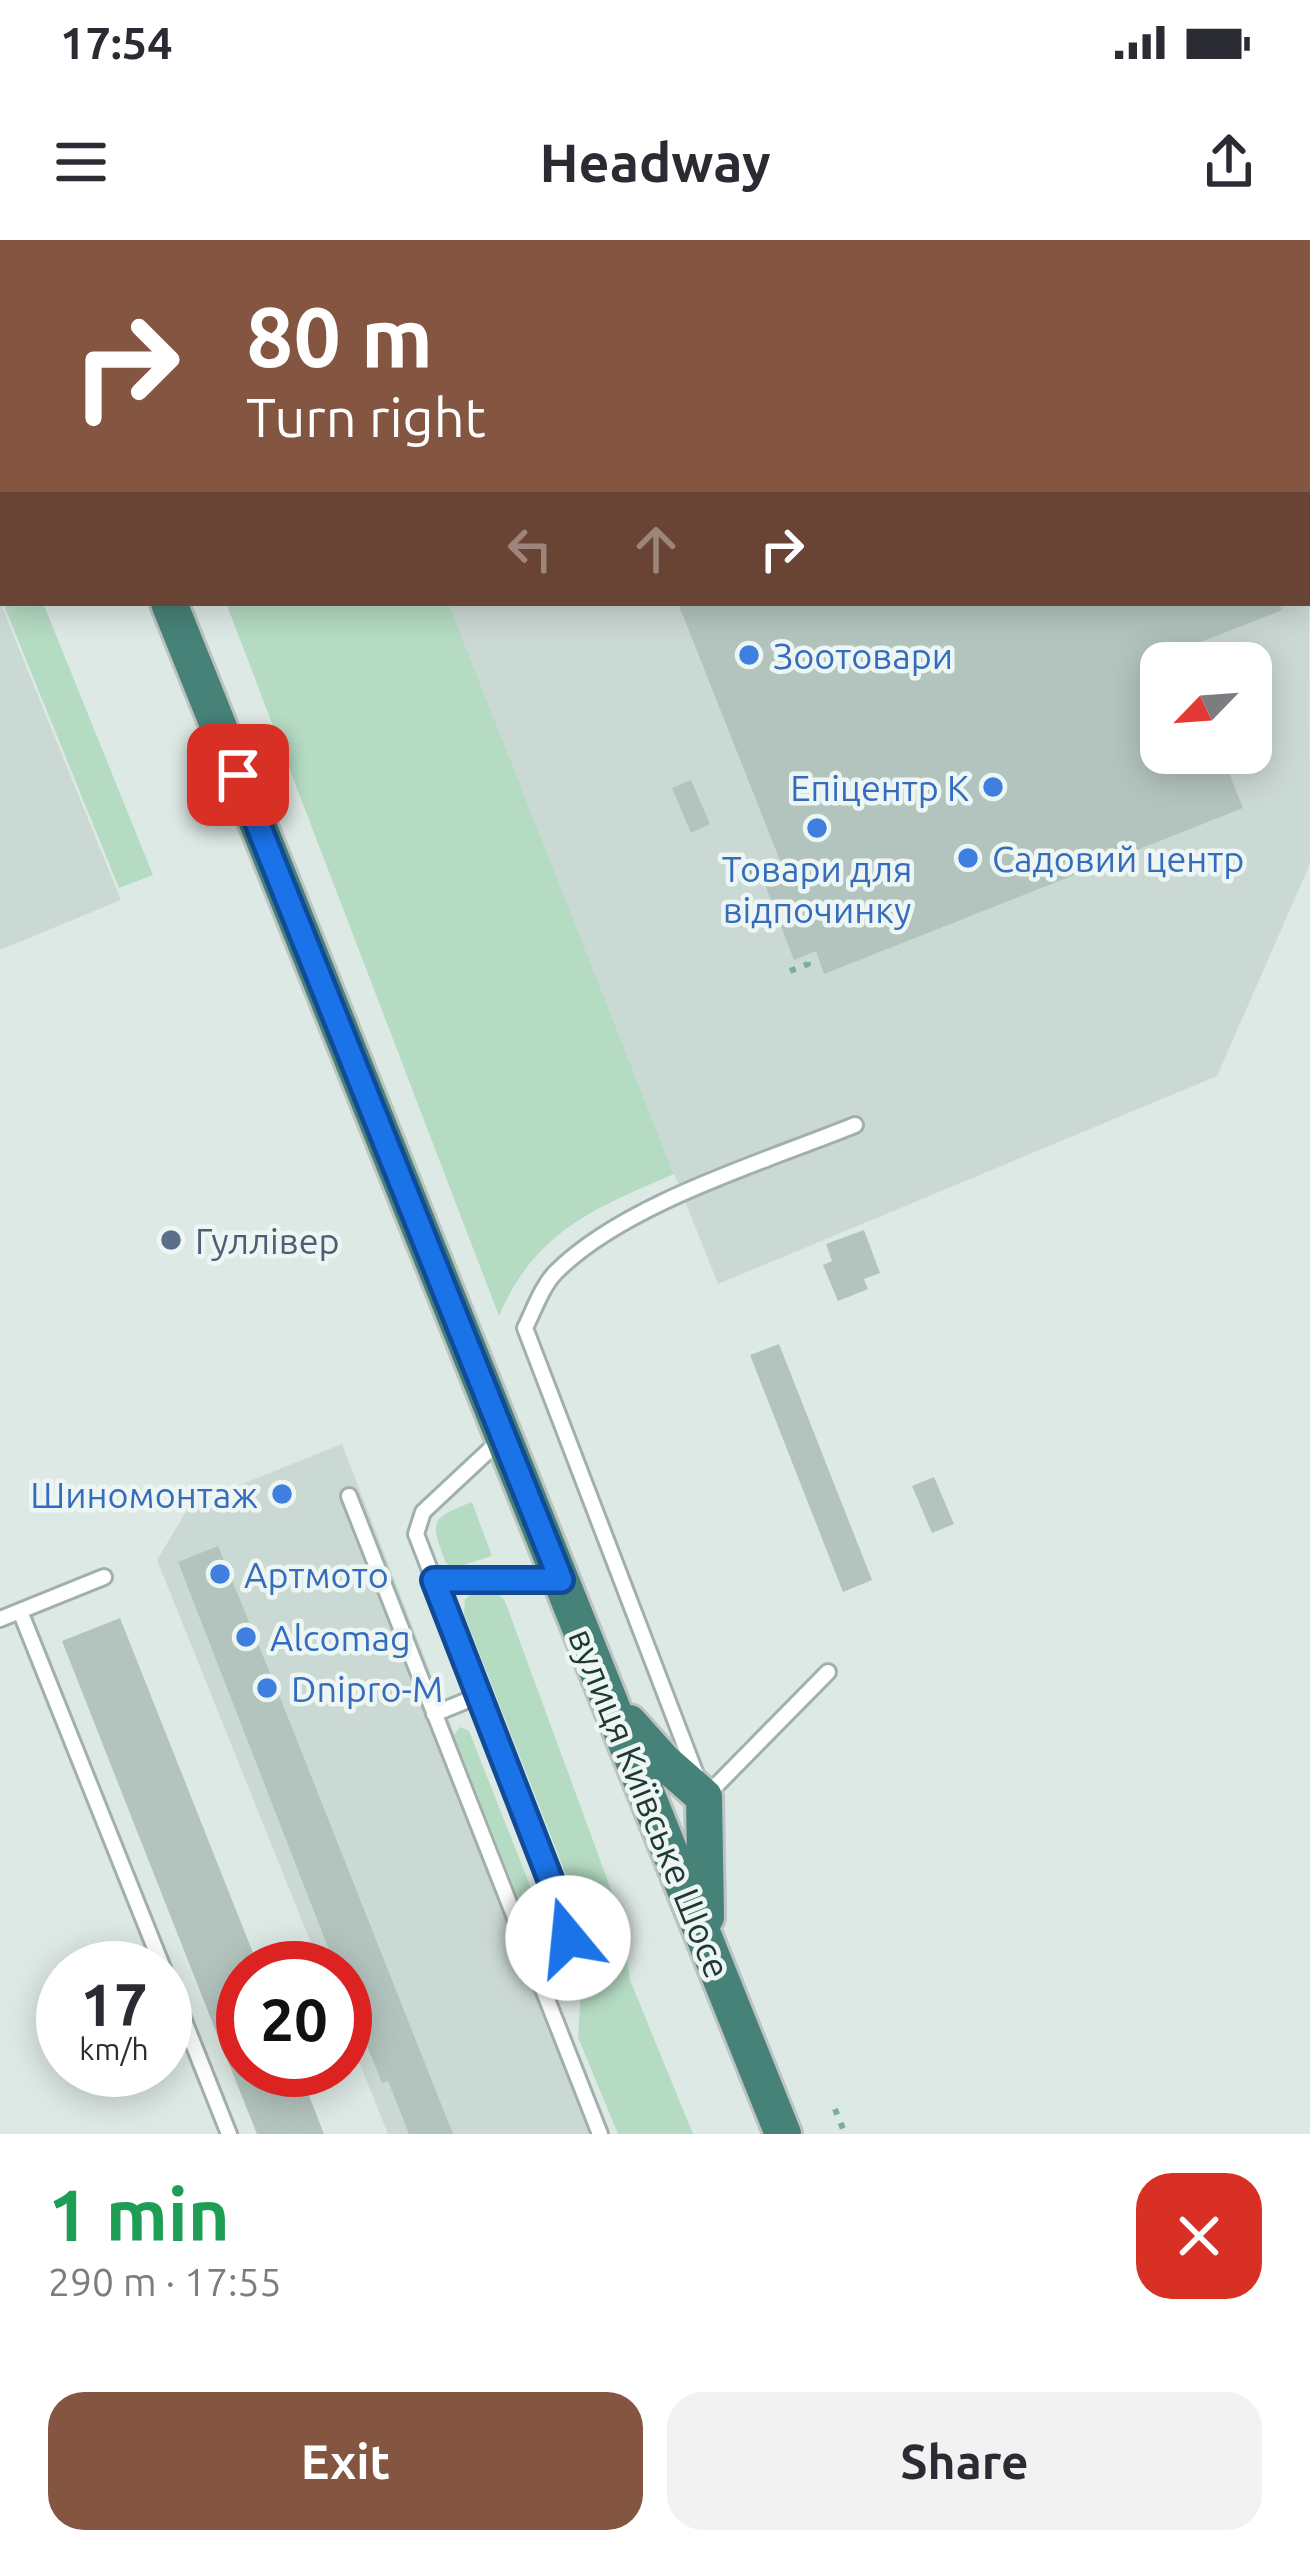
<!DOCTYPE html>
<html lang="en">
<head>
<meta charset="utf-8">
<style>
	body { margin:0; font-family:Ubuntu,sans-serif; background:#f2f2f3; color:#2b2b33; height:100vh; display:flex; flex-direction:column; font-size:45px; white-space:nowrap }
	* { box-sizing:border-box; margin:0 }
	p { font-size:39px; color:#7c7c81 }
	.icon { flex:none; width:66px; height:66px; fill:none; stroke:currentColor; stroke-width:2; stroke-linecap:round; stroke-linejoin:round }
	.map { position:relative; height:1894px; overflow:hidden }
	.side { display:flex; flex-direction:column; background:#fff; flex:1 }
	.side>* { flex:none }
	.banner { position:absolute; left:0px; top:0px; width:1311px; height:366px; box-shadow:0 6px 30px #0003; background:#845541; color:#fff; overflow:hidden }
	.needle { width:78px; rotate:245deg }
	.fabs { position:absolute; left:1140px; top:402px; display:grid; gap:24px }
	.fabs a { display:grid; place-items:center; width:132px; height:132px; border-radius:24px; background:#fff; box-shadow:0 6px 30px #0003; font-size:60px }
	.speed { position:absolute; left:36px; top:1701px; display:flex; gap:24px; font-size:60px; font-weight:700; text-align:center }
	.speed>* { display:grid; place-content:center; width:156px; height:156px; border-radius:50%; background:#fff; box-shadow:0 6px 30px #0003; line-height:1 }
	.speed small { font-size:30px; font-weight:400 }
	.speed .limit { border:18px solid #d22; background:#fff; color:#111 }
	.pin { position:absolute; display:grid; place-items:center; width:102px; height:102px; color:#fff; margin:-51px; border-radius:24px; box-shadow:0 6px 18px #0006 }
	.me { position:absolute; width:132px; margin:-66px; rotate:343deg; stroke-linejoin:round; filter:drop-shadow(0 0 9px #0008) }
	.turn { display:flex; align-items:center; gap:42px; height:252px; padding:0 48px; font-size:54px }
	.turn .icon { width:156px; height:156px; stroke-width:2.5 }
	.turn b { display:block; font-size:84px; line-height:102px }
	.lanes { display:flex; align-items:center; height:114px; padding:0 48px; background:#0003; justify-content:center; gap:60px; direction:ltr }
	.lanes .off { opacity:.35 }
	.round { display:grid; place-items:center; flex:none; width:126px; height:126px; border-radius:36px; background:#f2f2f3 }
	.summary { display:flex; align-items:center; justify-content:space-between; height:204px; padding:0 48px }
	h1 { font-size:72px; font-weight:700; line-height:90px; color:#1e9e55 }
	.primary-button { display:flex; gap:24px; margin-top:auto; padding:24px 48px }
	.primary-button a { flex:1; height:138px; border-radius:36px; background:#845541; color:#fff; font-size:48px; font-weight:700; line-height:138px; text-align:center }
	.primary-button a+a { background:#f2f2f3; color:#2b2b33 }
	.status { display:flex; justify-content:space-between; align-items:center; height:84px; padding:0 60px; background:#fff; direction:ltr }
	.status svg { height:33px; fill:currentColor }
	header { display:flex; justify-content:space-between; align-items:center; height:156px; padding:0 48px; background:#fff; font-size:54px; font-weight:700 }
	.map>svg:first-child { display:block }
	.built { fill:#cbd9d4; fill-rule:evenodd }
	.green { fill:#b5dbc3 }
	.building { fill:#b3c4be }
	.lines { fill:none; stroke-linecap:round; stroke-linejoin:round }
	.service-casing { stroke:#a0b0ac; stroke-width:20 }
	.trunk-casing { stroke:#bcc3c2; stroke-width:42 }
	.path { stroke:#7dada2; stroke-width:6; stroke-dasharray:6 9; stroke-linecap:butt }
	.service { stroke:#fff; stroke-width:14 }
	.trunk { stroke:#468278; stroke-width:36 }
	.route-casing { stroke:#114b97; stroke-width:30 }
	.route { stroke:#1a73e8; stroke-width:21 }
	.shop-dot { fill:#3f7fe0; stroke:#edf6f2; stroke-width:4.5 }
	.service-dot { fill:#5c6f8a; stroke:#edf6f2; stroke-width:4.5 }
	.labels { text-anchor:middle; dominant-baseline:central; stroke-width:9; stroke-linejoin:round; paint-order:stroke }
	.shop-label { font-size:36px; fill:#366cbe; stroke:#edf6f2; text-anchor:start }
	.service-label { font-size:36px; fill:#4e5e75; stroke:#edf6f2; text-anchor:start }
	.street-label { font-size:36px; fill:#1f3834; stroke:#edf6f2 }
</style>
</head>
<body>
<div class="status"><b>17:54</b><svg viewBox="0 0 49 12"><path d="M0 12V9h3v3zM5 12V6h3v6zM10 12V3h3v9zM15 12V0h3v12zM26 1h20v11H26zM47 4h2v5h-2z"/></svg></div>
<header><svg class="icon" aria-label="menu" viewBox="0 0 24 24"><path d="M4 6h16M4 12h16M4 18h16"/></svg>Headway<svg class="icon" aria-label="share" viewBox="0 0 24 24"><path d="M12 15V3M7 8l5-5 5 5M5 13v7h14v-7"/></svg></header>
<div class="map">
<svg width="1310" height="1894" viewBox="0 0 1310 1894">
	<rect width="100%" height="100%" fill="#dde9e5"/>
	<!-- built -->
	<path class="built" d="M303,0h980l1,3h-980z
		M1308,62l2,562 -93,212 -499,208 -271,-681h861zM1161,423h90v90h-90z
		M0,362l121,298 -121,50z
		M342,1204l267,690h-221l-43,-107v-59h-24l-164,-408 33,-55z"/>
	<!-- green -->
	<path class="green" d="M88,0h215l2,3h-216z
		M3,363h40l110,272 -34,13z
		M226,363h222l226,571c-79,34 -139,57 -175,142z
		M472,1262l20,54 -38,12 -8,-5c-16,-42 -17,-44 26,-61z
		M482,1347l14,4 9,10 115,313 10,66 63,154h-75l-40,-97 7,-114 -121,-309 1,-15z
		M460,1487l9,4 73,185 -5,11 -10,-7 -73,-185z"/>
	<!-- building -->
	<path class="building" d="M678,363h601l3,7 -102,40 5,13h-24v90h60l22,55 -419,166 -8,-23 -22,9 -32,-83 21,-9z
		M691,540l19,44 -19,9 -19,-45z
		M864,990l16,43 -16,6 4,10 -30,12 -15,-36 9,-4 -6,-17z
		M779,1104l93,236 -29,12 -93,-237z
		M934,1237l20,47 -22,9 -20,-47z
		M218,1306l67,164 168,424h-44l-21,-53 -6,2 -37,-93v-22h-9l-158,-406z
		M120,1378l139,350h-16v102h56l25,64h-67l-42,-105 -153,-388z"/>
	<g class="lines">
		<defs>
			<path id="service" d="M500,1200l-77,72 -7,22 148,381 1,34 -12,15 -17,7
				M349,1256l251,638
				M434,1340h120
				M20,1371l143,357
				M0,1379l104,-42
				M434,1474l44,-18
				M697,1537l-172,-449c9,-18 17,-42 31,-56 69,-69 208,-110 299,-147
				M705,1557l123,-125
				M165,1733l64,161"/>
			<path id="trunk" d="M23,0l1,3
				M169,363l614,1531
				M629,1483l34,38 41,36 2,120"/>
		</defs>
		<!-- service casing -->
		<use href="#service" class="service-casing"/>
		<!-- trunk casing -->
		<use href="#trunk" class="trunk-casing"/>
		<!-- path -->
		<path class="path" d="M315,0l1,3
			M341,3l8,-3
			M750,633l18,-8 3,8
			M790,731l18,-7 -3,-9
			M835,1869l10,25"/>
		<!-- service -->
		<use href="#service" class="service"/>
		<!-- trunk -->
		<use href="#trunk" class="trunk"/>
	</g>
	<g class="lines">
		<defs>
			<path id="route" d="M238,535l323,805h-127l130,335 4,23"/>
		</defs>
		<!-- route casing -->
		<use href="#route" class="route-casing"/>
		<!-- route -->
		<use href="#route" class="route"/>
	</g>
	<!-- markers -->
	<g class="shop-dot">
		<circle cx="749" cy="415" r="12"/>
		<circle cx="993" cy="547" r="12"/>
		<circle cx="817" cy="588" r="12"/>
		<circle cx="968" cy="618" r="12"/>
		<circle cx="282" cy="1254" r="12"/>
		<circle cx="220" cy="1334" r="12"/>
		<circle cx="246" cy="1397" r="12"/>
		<circle cx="267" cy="1448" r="12"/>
	</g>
	<circle class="service-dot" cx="171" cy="1000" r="12"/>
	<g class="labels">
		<!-- shop labels -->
		<g class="shop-label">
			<text x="773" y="415">Зоотовари</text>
			<text x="969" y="547" text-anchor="end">Епіцентр К</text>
			<text x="992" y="618">Садовий центр</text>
			<text x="817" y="628" text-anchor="middle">Товари для<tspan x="817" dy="41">відпочинку</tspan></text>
			<text x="258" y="1254" text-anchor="end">Шиномонтаж</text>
			<text x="244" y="1334">Артмото</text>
			<text x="270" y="1397">Alcomag</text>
			<text x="291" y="1448">Dnipro-M</text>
		</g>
		<!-- service labels -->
		<g class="service-label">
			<text x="195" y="1000">Гуллівер</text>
		</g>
		<!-- street labels -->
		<g class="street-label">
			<text transform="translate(650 1563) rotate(68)">вулиця Київське Шосе</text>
		</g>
	</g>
</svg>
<div class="fabs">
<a><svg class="needle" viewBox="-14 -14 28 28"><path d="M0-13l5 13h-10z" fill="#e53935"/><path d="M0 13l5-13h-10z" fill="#7c7c81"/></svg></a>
</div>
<div class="speed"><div>17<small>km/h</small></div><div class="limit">20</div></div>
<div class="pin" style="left:238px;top:535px;background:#d93025"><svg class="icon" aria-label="arrive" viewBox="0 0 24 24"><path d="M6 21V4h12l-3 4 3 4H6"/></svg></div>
<svg class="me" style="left:568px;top:1698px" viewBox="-20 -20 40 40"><circle r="19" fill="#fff"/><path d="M0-13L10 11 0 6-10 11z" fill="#1a73e8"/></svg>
<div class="banner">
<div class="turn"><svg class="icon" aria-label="right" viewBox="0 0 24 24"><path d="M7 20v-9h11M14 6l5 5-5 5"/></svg><div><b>80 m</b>Turn right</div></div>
<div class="lanes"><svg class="icon off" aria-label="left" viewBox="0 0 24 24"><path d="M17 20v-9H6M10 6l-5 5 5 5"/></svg><svg class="icon off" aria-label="ahead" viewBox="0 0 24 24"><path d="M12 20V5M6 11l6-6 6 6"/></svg><svg class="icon" aria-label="right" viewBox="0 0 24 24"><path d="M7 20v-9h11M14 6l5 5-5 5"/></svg></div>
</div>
</div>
<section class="side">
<div class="summary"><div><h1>1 min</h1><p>290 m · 17:55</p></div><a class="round" style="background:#d93025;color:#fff"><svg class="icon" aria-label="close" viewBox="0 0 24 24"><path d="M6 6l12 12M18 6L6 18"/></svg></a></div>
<div class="primary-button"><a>Exit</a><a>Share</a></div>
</section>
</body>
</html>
